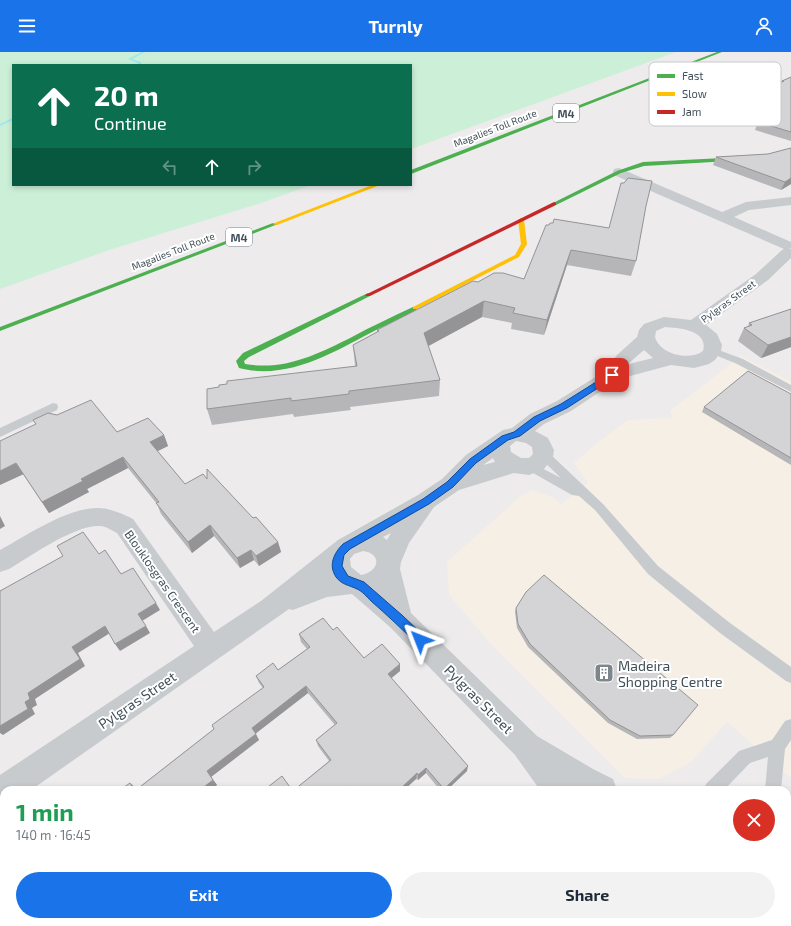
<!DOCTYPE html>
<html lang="en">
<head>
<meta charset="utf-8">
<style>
	body { margin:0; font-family:"Exo 2",sans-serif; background:#f2f2f3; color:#1f2937; height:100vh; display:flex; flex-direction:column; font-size:15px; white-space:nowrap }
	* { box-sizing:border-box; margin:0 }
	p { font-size:13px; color:#747a83 }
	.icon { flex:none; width:22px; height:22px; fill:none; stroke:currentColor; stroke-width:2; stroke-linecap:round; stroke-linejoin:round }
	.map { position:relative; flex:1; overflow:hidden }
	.drawer { position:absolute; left:0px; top:734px; width:791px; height:140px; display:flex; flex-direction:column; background:#fff; border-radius:12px 12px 0 0; box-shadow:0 2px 6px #0003 }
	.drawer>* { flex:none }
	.banner { position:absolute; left:12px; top:12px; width:400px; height:122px; border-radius:0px; box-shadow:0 2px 6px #0003; background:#0b6e4f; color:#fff; overflow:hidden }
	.pin { position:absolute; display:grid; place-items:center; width:34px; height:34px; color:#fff; margin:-17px; border-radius:8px; box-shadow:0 2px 6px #0006 }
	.me { position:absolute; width:44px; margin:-22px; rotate:315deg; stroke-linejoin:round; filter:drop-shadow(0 0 3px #0008) }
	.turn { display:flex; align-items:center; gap:14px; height:84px; padding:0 16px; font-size:18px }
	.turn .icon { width:52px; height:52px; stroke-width:2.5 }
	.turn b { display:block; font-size:28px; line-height:34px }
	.lanes { display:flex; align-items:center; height:38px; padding:0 16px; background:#0003; justify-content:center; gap:20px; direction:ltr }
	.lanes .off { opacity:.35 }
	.round { display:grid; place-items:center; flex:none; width:42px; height:42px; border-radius:21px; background:#f2f2f3 }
	.summary { display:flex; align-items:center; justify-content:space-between; height:68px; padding:0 16px }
	h1 { font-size:24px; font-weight:700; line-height:30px; color:#1e9e55 }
	.button { display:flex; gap:8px; margin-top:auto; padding:8px 16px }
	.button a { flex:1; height:46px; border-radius:24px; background:#1a73e8; color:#fff; font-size:16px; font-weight:700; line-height:46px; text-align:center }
	.button a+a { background:#f2f2f3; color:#1f2937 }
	header { display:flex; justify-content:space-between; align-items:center; height:52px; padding:0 16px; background:#1a73e8; color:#fff; font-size:18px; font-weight:700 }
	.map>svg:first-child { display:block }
	.commercial { fill:#f6efe5 }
	.green { fill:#ccefd7 }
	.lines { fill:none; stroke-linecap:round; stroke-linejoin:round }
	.stream { fill:#9ce7f3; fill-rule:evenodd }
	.lane { fill:#c7cbce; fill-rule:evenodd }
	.street { fill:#c7cbce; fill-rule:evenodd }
	.fast { fill:#4caf50; fill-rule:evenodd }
	.slow { fill:#ffc107; fill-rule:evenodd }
	.jam { fill:#c62828; fill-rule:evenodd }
	.wall { fill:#b6b6b8 }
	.shaded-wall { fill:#949496 }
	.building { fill:#d4d4d6; stroke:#949496 }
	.route { fill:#1a73e8; stroke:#114b97 }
	.labels { text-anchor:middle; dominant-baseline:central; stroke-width:4; stroke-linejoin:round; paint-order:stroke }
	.far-street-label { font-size:10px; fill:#41505a; stroke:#fff }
	.shield { fill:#fff; stroke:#7a848c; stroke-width:1 }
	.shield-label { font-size:11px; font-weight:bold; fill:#41505a }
	.street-label { font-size:12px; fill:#41505a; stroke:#fff }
	.near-poi-label { font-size:14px; fill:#41505a; stroke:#fff; text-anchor:start }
	.near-street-label { font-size:14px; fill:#41505a; stroke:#fff }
	.key { fill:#fff; stroke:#c6cace; stroke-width:1 }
	.key-label { font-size:11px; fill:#41505a }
</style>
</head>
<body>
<header><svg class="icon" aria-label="menu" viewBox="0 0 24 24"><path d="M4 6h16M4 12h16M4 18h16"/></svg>Turnly<svg class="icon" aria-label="person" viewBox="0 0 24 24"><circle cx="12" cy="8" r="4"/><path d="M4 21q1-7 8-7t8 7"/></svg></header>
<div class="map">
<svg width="791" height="874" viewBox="0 0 791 874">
	<rect width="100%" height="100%" fill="#edebec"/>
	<!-- commercial -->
	<path class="commercial" d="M741,304l50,26v396l-64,-56 -36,40 -32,17 -34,-1 -132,-132 -44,-51 -2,-33 75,-67 10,-5 21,7 8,7 27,-21 -14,-20 23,-20 31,-23 45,-2 -3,-7z"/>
	<!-- green -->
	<path class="green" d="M0,0h676l-265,97v-84h-398v120h298l-50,18 -152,47 -109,39z"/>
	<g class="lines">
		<!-- stream -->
		<path class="stream" d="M142,0h3l-13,7 9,3v3h-4l1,-2 -10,-4z
			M13,66v2l-13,6v-2z"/>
		<!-- lane -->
		<path class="lane" d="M713,296l30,11 48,26v7l-56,-29 -25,-10 -2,-2z
			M53,351l4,1 1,3 -1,3 -57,27v-9z
			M544,399l4,1 55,52 55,62 72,57 61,44v16l-5,-2 -66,-48 -72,-59 -53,-64 -16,-14 -7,-1 -46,-26 -2,-3 2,-3 4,-1 31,16 -21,-20 -2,-3 2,-3z
			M791,667v21l-6,9 -4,41h-16l3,-33 -18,6 -26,27h-20l2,-6 33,-33 33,-11 13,-19z"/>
		<!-- street -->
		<path class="street" d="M619,116l103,44 24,-10 45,-5v8l-42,5 -15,7 57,25v6l-2,1h2v9l-23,22 -62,45 11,9 5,11 -1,6 -6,9 -6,4 -15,4 -23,-3 -52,14 -48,32 -27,13 -9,7 13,7 6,12 -1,7 -9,12 -15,6 -15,-2 -55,17 -25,17 -25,36 -8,19 -1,7 11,44 126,123 56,33 20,10 4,11h-77l-25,-35 -125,-128 -38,-33 -25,3 -34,13 -4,-1 -258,181h-27v15l-4,-2v-28l194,-129 -77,-113c-6,-3 -11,-7 -17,-7 -26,-1 -69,30 -91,43l-9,3v-22c28,-15 66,-42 98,-42 12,0 25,6 35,11l81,113 47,-31 77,-61 80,-45 24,-16 24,-24 37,-25 9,-2 18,-14 27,-13 48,-30 12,-16 20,-18 2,-7 5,-6 20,-7 27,3 65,-46 26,-24 2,-1 -170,-74 -1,-3 1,-3zM665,275c14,1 44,3 38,24 -13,10 -43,4 -48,-14l1,-6zM644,298l9,8 -24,6v-1zM516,389l10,2 6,4 1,7 -4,4h-8l-10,-6 -1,-6zM493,406l2,4 -12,3zM391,481l-4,7 -4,-3zM363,499c20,3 16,21 -2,24l-10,-8 -1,-8 4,-5z
			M323,870h38l-1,4h-38z
			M410,870h37l1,4h-37z
			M693,870h36l1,4h-36z
			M742,870h36l1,4h-36z"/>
		<!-- fast -->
		<path class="fast" d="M717,0h5l-311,122v-4z
			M791,96v3l-27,8 -120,7 -23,7 -65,32 -5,-1 66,-33 26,-9 121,-6z
			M273,171l5,1 -278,107v-4z
			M368,241l2,1v2l-121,61 -5,4 1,3c40,7 73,-10 107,-27 20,-11 40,-20 61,-30h4l1,1c-9,9 -28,15 -40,21 -43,22 -89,52 -139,39l-3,-7 7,-8z"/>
		<!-- slow -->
		<path class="slow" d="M372,133h8l-103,40 -5,-1z
			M521,166l3,2 3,24 -8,13 -102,52h-4v-2l102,-52 6,-11 -3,-24z"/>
		<!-- jam -->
		<path class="jam" d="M554,150l2,1v2l-186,91h-4l-1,-1z"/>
	</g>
	<!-- wall -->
	<path class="wall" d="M791,25v64l-36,-11 2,-6 -31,-10 3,-7 52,-25 1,-1z
		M791,96v36l-10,6 -68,-25 3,-8 52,-3z
		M646,154l-10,55 -5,15 -64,-11 -23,70 -33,-6 1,-6 -30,-6 -54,29 12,34 -1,16 -89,11 1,3 -57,7 -1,-3 -81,11 -5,-16 12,-22 136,-21 -2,-21 24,-13v-2l101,-48 46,-3 25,-54 60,3z
		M791,257v38l-30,11 -23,-17 6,-13 4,-1 1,-4z
		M791,342v71l-89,-53 2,-5z
		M33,368l84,12 47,3 4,11 -11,5 28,33 22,-5 46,39 25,24 3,10 -22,14 -5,-6 -14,8 -26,-32 -22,17 -31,-39 -4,-10 -29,-36 -41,21 2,3 -40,21 -26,-39 13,-49z
		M516,556l157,127 -3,3 -33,1 -29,-16 -80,-76 -11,-19 -2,-16z
		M333,578l31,28 36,6v7l-9,7 76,93 -20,19h-7l-14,-17 -8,7 -2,-1 -12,11h-110l35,-29 -11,-15 -2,-6 19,-15 -27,-32 -53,41 4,6 -48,37 6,8 -7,5h-90l16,-2 1,1 77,-60 49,-41 -4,-5 -3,-7 22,-6 29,-21 -6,-7 -2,-8z
		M495,870h40l-4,4h-33z"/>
	<!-- shaded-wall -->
	<path class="shaded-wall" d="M791,126v6l-10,6 4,-8z
		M571,198l-4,15 -23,70 3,-15z
		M484,249l-2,16 -59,32 1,-16z
		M791,285v10l-30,11 7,-13z
		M164,383l4,11 -14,7 -4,-11z
		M123,405l5,11 -41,21 2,3 -40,21 -7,-11 39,-23z
		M16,411l8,11 -24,11v-14z
		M0,464l5,10 -5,3z
		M210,473l4,11 -22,17 -4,-11z
		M278,490l3,10 -22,14 -3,-10z
		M251,498l3,10 -14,8 -3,-10z
		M156,551l4,7 -18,11 -4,-7z
		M105,574l5,7 -32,20 7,13 -50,33 2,6 -5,3 3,6 -32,21 -3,-2v-7l25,-24 3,-9 44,-46z
		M146,574l4,7 -30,18 -5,-7z
		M400,612v7l-12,10v-7z
		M306,634l2,7 -53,41 -3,-6z
		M256,682l3,6 -48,37 6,8 -7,5h-10l7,-19z
		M468,714l-1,5 -20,19h-3v-1z
		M426,716v5l-8,7v-5z
		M417,721l-1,6 -12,11h-5z
		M130,731l6,5 1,2h-3z
		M351,734v4h-5z
		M199,870h4l1,2 -2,2h-8z
		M255,870h6l-5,4h-3l-1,-1z"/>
	<!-- building -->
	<path class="building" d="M791,25v55l-33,-10 7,-4 -36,-11 55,-26h-2z
		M791,96v30l-6,4 -69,-25 52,-3 19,-5z
		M628,126l24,3 -6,25 -10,55 -65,-11 -24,70 -34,-7 2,-5 -31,-7 -60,32 16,47 -91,11v3l-58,7v-3l-84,11v-20l12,-2v-2l8,-1v-3l130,-15 -4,-21 26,-14 -2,-1 96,-49 5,1 16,-9h9l21,6 22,-54h3l1,-2h3l1,-4 55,9 12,-45h3z
		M791,257v28l-23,8 -24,-17 8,-3 -3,-2z
		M748,319l43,23v64l-87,-51z
		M91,348l26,32 31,-14 16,17 -14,7 35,42 18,-10 4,5v-10l46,49 3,-1 22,25 -22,14 -5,-6 -14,8 -27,-33 -22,17 -32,-39 3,-1 -36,-45 -42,22 2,2 -41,21 -26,-39 -16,8v-30l36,-17 -3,-4 15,-7 9,2z
		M83,480l16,22 6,-4 16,24 12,-6 23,35 -18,11 8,12 -31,18 -10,-18 -33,21 8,12 -52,34 2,6 -5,3 3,7 -28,17v-135l63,-35 -6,-10z
		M544,523l154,130 -25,30 -33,1 -30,-16 -80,-76 -12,-20 -2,-16 10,-16z
		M323,566l10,12 4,-3 27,31 18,-14 18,20 -12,10 80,92 -24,23 -18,-21 -8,7 -1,-2 -18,17h-45l-3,-4 -5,4h-52l37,-30 -15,-20 21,-17 -31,-37 -54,42 4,6 -49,37 6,9 -13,10h-64l78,-61 -2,-4 52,-38 -8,-11 17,-13 5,7 32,-23 -11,-13z
		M282,724l10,14h-28z
		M130,731l4,7h-14z
		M119,870h80l-5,4h-80z
		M250,870h5l-3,3z
		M499,870h36l-4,4h-7v-1l-1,1h-21z"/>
	<!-- route -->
	<path class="route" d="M612,320l4,3 -1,2 -48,31 -27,13 -20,15 -12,4 -32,23 -23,24 -24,17 -79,45 -6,6 -2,11 6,10 16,6 39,34 21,20 2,4 -2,3 -4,2 -4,-2c-14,-14 -29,-28 -45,-42 -4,-4 -9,-10 -14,-12 -8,-4 -15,-4 -21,-12 -8,-12 -2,-24 7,-33l80,-45 24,-17 23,-23 32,-23 12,-4 20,-15 27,-13z"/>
	<!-- icons -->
	<defs>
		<symbol id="building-square" viewBox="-11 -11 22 22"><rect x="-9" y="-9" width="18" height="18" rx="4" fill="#7d868d" stroke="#fff"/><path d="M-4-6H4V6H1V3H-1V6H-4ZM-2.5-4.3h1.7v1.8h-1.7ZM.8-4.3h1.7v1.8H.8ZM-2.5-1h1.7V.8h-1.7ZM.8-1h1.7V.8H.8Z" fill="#fff"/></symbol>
	</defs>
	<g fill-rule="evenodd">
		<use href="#building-square" x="593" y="610" width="22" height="22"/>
	</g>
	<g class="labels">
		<!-- far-street labels -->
		<g class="far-street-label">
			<text transform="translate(495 76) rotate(-21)">Magalies Toll Route</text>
			<text transform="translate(173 199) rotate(-21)">Magalies Toll Route</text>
			<text transform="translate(728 249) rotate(-36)">Pylgras Street</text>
		</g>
		<!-- shield labels -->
		<g class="shield">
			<rect x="553" y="52" width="26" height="18" rx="3"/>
			<rect x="226" y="176" width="26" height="18" rx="3"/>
		</g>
		<g class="shield-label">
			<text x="566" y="61">M4</text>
			<text x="239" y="185">M4</text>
		</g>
		<!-- street labels -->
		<g class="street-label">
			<text transform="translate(163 529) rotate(55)">Blouklosgras Crescent</text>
		</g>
		<!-- near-poi labels -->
		<g class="near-poi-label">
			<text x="618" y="613">Madeira<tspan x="618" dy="16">Shopping Centre</tspan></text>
		</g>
		<!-- near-street labels -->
		<g class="near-street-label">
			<text transform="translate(479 647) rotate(45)">Pylgras Street</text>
			<text transform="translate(137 648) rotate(-34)">Pylgras Street</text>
		</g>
	</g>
	<!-- legend -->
	<rect x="649" y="10" width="132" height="64" rx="6" class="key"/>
	<rect x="657" y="22" width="18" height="4" fill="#4caf50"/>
	<rect x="657" y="40" width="18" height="4" fill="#ffc107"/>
	<rect x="657" y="58" width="18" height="4" fill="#c62828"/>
	<g class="key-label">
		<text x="682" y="28">Fast</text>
		<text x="682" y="46">Slow</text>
		<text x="682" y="64">Jam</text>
	</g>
</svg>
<div class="pin" style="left:612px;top:323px;background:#d93025"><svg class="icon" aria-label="arrive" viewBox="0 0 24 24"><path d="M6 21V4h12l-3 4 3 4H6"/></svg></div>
<svg class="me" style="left:420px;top:588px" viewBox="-20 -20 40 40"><path d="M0-17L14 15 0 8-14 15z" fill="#1a73e8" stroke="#fff" stroke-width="4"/></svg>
<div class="banner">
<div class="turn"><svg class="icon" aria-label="ahead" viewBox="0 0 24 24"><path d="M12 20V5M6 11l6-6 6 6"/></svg><div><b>20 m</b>Continue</div></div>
<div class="lanes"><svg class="icon off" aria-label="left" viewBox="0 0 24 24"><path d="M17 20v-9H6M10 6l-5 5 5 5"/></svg><svg class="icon" aria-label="ahead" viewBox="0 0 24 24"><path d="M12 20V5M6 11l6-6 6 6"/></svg><svg class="icon off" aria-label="right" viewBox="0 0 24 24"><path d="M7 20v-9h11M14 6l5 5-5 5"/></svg></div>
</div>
<section class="drawer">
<div class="summary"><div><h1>1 min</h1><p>140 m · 16:45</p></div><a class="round" style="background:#d93025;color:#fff"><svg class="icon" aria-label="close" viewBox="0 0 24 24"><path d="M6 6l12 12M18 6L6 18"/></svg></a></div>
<div class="button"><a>Exit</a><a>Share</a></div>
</section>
</div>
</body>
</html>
